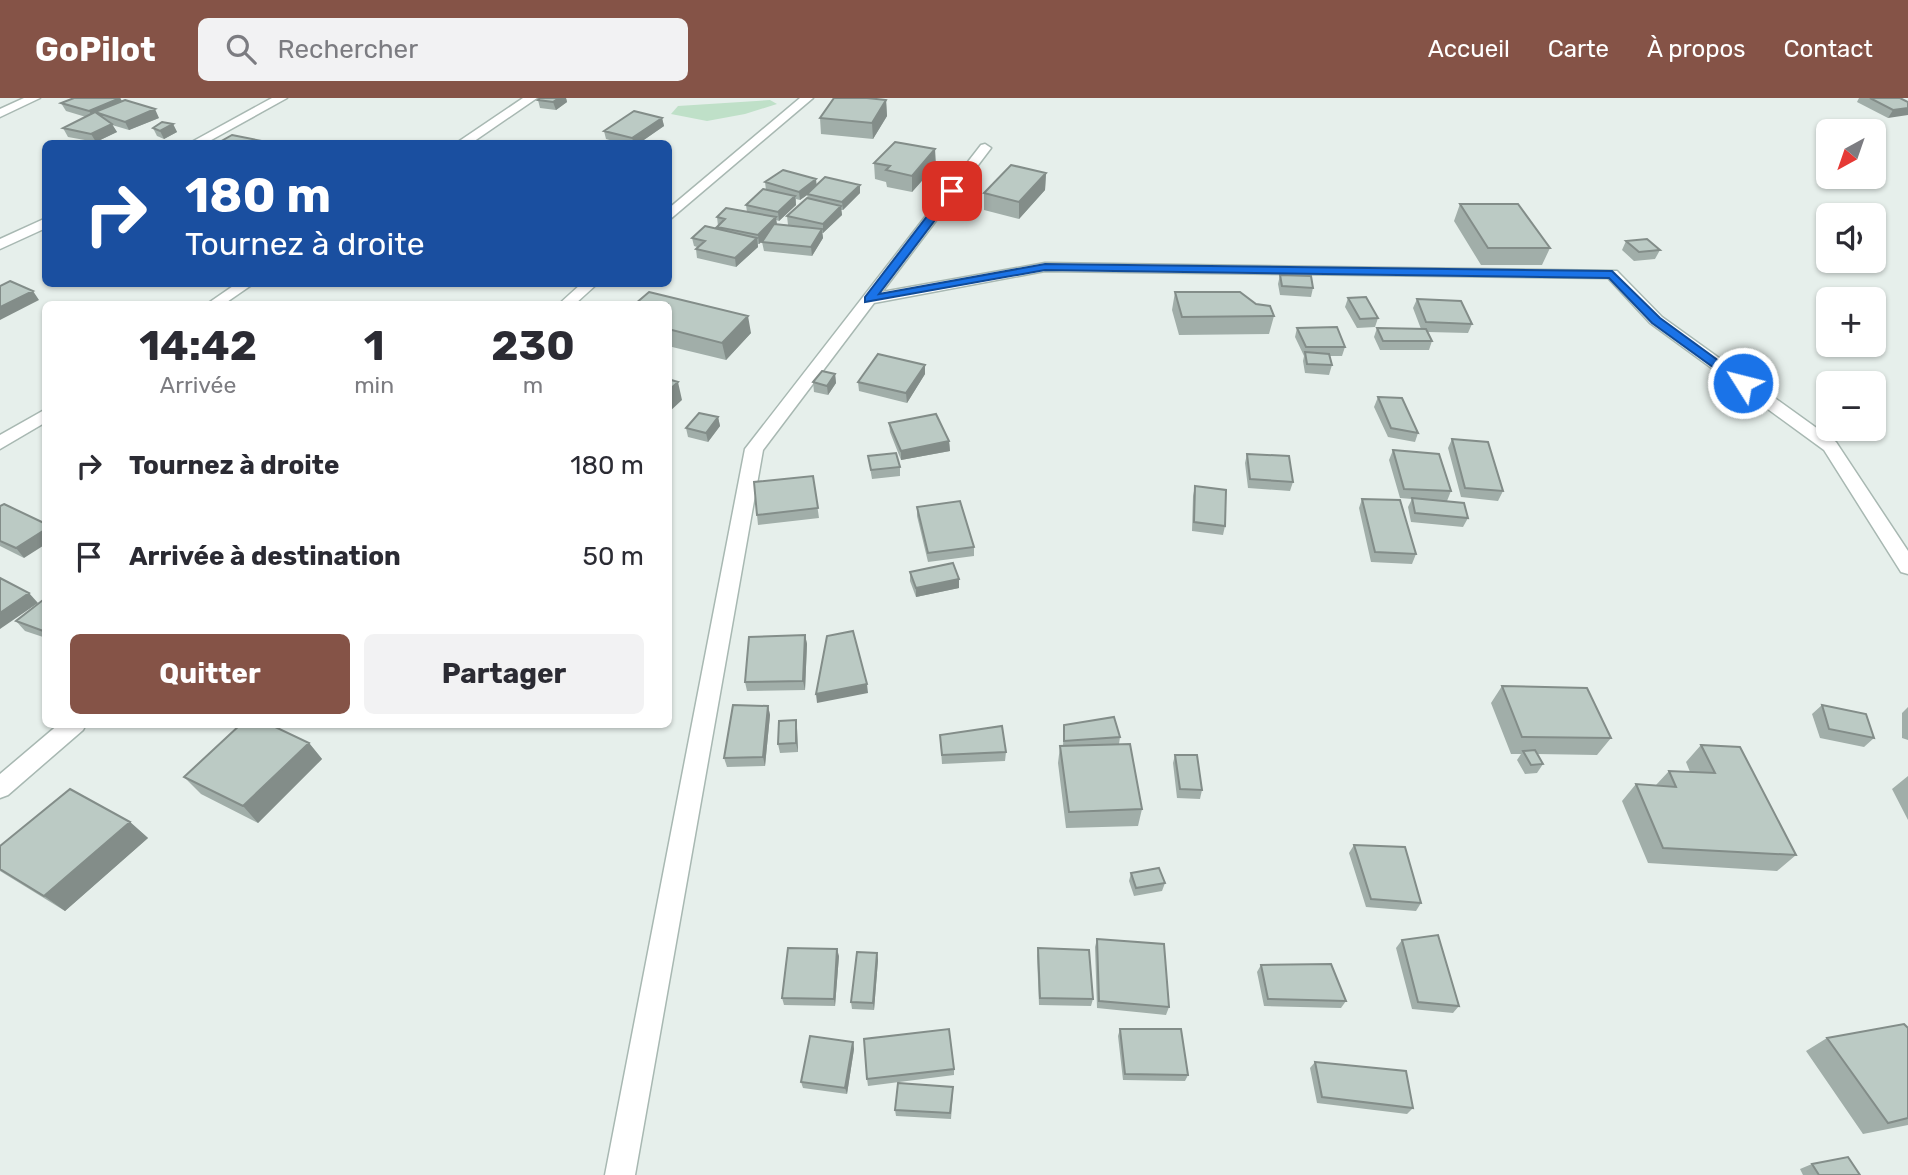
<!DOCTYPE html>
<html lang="fr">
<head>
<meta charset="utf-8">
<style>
	body { margin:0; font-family:Rubik,sans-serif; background:#f2f2f3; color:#2b2b33; height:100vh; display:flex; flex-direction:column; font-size:26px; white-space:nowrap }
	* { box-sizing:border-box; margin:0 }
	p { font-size:23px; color:#7c7c81 }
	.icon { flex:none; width:38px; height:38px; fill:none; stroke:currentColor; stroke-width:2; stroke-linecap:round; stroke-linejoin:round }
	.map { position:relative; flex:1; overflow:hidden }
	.panel { position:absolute; left:42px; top:203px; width:630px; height:427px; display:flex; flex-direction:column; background:#fff; border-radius:10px; box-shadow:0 2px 5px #0004 }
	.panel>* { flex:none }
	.hud { position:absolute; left:42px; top:42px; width:630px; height:147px; border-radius:10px; box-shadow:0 2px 5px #0004; background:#1a4fa0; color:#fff; overflow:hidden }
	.needle { width:46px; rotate:220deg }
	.fabs { position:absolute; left:1816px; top:21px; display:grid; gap:14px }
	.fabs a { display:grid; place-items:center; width:70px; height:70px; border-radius:10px; background:#fff; box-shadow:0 2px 5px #0004; font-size:35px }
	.pin { position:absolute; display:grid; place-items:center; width:60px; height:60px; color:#fff; margin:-30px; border-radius:14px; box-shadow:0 4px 10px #0006 }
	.me { position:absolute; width:77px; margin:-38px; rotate:306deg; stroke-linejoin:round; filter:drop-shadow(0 0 5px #0008) }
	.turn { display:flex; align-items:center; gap:24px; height:147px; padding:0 28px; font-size:32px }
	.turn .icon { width:91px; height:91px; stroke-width:2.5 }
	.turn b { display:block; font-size:49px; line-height:60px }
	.eta { display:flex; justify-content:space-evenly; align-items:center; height:119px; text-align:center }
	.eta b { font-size:42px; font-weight:700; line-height:49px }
	.action { display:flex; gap:14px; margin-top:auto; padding:14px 28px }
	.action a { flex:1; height:80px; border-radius:10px; background:#855347; color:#fff; font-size:28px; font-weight:700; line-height:80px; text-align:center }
	.action a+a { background:#f2f2f3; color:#2b2b33 }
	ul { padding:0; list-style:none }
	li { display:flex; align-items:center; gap:21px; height:91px; padding:0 28px }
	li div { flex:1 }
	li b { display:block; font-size:26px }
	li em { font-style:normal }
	header { display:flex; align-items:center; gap:42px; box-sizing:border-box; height:98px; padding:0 35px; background:#855347; color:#fff }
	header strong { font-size:33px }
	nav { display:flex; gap:38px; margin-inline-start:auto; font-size:24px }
	.search { width:490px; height:63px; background:#f2f2f3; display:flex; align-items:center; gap:18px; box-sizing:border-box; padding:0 24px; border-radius:10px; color:#7c7c81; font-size:26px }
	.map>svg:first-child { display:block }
	.green { fill:#bfe0c8 }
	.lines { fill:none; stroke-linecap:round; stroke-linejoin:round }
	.minor-casing { stroke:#a8b8b2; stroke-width:3 }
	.minor { fill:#fff; fill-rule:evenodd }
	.wall { fill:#a1aea9; fill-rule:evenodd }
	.shaded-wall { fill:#838d89 }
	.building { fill:#bbcac4; stroke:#838d89; stroke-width:2 }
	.route { fill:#1a73e8; stroke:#114b97; stroke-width:2 }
</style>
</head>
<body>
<header>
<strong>GoPilot</strong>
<div class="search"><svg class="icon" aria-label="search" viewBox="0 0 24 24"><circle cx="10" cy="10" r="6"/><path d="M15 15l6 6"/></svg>Rechercher</div>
<nav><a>Accueil</a><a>Carte</a><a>À propos</a><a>Contact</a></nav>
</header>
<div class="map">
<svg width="1908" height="1077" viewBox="0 0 1908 1077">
	<rect width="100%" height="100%" fill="#e6efeb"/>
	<!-- green -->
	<path class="green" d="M770,2l7,4 -32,10 -38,7 -36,-7 7,-8z"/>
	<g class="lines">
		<defs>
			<path id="minor" d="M24,0h16l-40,19v-8z
				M272,0h15l-83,46h-16z
				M523,0h14l-67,46h-15z
				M800,0h13l-145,123v-12z
				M985,46l6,4 -109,144 163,-29 572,8 45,46 174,125 72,109v23l-7,-2 -77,-122 -174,-127 -42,-45 -563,-7 -171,32 -111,147 -128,725h-30l140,-726 236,-304z
				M46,120v10l-46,21v-10z
				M236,186h17l-29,20h-17z
				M581,186h16l-22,20h-16z
				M46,311v13l-46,27v-14z
				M59,626h27l-3,6 -75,65 -8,3v-24z"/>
		</defs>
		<!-- minor casing -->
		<use href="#minor" class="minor-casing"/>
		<!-- minor -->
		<use href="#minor" class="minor"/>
	</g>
	<!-- wall -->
	<path class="wall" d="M120,0l2,3 37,17 -30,12 -17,-5 5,7 -21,10 -28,-5 -5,-9 23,-11 -20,-6 -5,-8z
		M540,0h26l1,4 -11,8 -16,-2 -2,-8z
		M1859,0h41l8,4 -20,16 -31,-16z
		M886,2l1,16 -14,23 -52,-5 -1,-16z
		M662,20l2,8 -26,18h-15l-17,-5 -2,-8z
		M173,26l4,8 -13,7 -7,-3 -4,-8z
		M874,65l62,2 -24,27 -25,-5 -1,-5 -11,-3z
		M1046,75l-1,17 -26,29 -35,-9v-17z
		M765,84l52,3 43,8 -17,17h-2l1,5 -19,18h-1l1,5 -11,18 -48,-5 -2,-9 2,-2 -5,4h-1v3l-22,20 -39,-9 -1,-9 1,-2 -3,-1 -2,-8 25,-9 1,-3 -1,-9 30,-5 -1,-7 20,-15zM807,97l1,4 -21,17 1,9 -11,-1 -1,-4 3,1 17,-16v-6l4,1z
		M1460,106l90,44 -8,17h-61l-27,-44z
		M1626,143l34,9 -5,9 -21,2 -12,-11z
		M1280,177l33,13 -2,9 -31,-2 -2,-11z
		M1175,194l99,24 -5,18 -90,1 -7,-25z
		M1348,200l30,20 -3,9 -18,1 -12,-21z
		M1417,201l55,25 -4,9 -40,-1 4,9 -3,9h-49l-6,-13 3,-9 44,1 -8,-21z
		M668,206l83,29 -25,27 -58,-14z
		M1297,230l48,19 -3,9h-12l2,9 -3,10 -24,-2 -2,-12 1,-5 -9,-19z
		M835,276l1,9 -8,12 -14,-3 -1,-10z
		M925,276l-18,29 -48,-12 -1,-9z
		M1378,299l40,36 -3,9 -27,-5 -14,-30z
		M718,319l2,9 -12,16 -20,-5 -2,-9z
		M889,325l60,18 1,10 -49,9 -11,-28z
		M1452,341l51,52 -5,10 -37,-4 -13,-49z
		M1393,352l58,41 -4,10 21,17 -5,9 -52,-5 -3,-15 4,-8 -12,-1 -11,-38z
		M1247,356l46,28 -3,9 -42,-3 -3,-25z
		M868,358l32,11v9l-28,3z
		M813,378l6,42 -61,7 -1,-10z
		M1195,388l30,40 -2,9 -31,-4 1,-35z
		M1362,401l54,55 -4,10 -41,-2 -12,-54z
		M0,408l24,52 -24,-12z
		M917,409l57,40v9l-46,6 -11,-46z
		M910,474l49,7v9l-43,9 -6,-16z
		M46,503v37l-21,-7 -9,-10z
		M805,537l2,9 -2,46 -58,1 -2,-9z
		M1502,588l109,52 -14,17 -60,-1 6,10 -6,9 -12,1 -8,-14 4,-6h-10l-20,-51z
		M1822,607l52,33 -10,9 -44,-9 -8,-24z
		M768,608l2,9 -5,51 -38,1 -3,-9z
		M1908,609v33l-6,-2v-25z
		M1064,627l56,12 -1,7 23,65 -4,17 -72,2 -8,-65 2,-17h3z
		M797,630l1,24 -18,1 -2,-9z
		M940,637l66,17 -1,9 -63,3z
		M309,645l13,16 -64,64 -57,-29 -17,-17z
		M1701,647l95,110 -19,16 -129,-8 -26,-62 14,-17 20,1 13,-14 21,1 -4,-10z
		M1175,657l27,35 -2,9 -23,-1 -4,-35z
		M1908,678v44l-16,-31z
		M130,724l18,16 -83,73 -65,-40v-25z
		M1354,747l67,58 -5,8 -50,-4 -17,-54z
		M1131,775l34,10 -3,8 -28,5 -5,-15z
		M1097,841l72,68 -3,8 -69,-7 -2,-61z
		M1402,842l57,66 -6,7 -41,-4 -16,-61z
		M1038,850l55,51 -2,7 -52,-1 -2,-49z
		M877,855l1,7 -4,50 -22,-1 -1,-7z
		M839,858l-4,50 -51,-1 -2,-7z
		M1261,867l85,36 -5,7 -77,-2 -7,-34z
		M1908,930v97l-45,9 -57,-83 21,-13z
		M1120,931l68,46 -3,6 -62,-1 -5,-44z
		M853,944l1,7 -7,45 -44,-6 -2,-6z
		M1315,964l98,46 -6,6 -90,-11 -7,-35z
		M954,971v6l-86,11 -1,-7z
		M953,996l-2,25 -55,-3 -1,-6z
		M1812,1066l48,11h-57l-3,-6z"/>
	<!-- shaded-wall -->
	<path class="shaded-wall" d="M120,0l5,8 -30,6 -1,7 -5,-8z
		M559,0h7l1,4 -11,8 -3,-8z
		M886,2l1,16 -14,23 -1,-16z
		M1908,10v7l-20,3 5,-8z
		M155,11l4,9 -30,12 -4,-8z
		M662,20l2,8 -26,18h-4l-2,-6z
		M112,26l5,8 -21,10 -5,-8z
		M173,26l4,8 -13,7 -4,-8z
		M935,51l1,16 -24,27v-16z
		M1046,75l-1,17 -26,29v-17z
		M816,81l1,9 -17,12 -1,-8z
		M860,87v8l-17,17 -1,-8z
		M795,98l1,9 -17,16 -1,-9z
		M841,108l1,9 -19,18v-9z
		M776,119l1,9 -18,18 -1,-9z
		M822,131l1,9 -11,18 -1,-9z
		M757,140l1,9 -22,20 -1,-9z
		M33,193l6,9 -39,20v-13z
		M748,218l3,17 -25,27 -4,-17z
		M925,267v9l-18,29 -1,-10z
		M835,276l1,9 -8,12 -1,-9z
		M678,284l4,18 -14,13v-22z
		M718,319l2,9 -12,16 -2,-9z
		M949,343l1,10 -49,9v-9z
		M46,431v15l-22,14 -8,-10z
		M959,481v9l-43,9v-9z
		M29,495l9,10 -38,26v-16z
		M805,537l2,9 -2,46 -2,-9z
		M867,586l1,9 -51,10 -1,-9z
		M768,608l2,9 -5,51 -2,-9z
		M796,622l1,8 1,24 -2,-9z
		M309,645l13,16 -64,64 -15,-17z
		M130,724l18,16 -83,73 -21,-15z
		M837,851l2,7 -4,50 -1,-7z
		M877,855l1,7 -4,50 -1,-7z
		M853,944l1,7 -7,45 -2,-6z"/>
	<!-- building -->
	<path class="building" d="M74,0h46l-31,13 -28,-8z
		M540,0h19l-6,4 -15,-2z
		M834,0h33l19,2 -14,23 -52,-5z
		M1870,0h30l8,4v6l-15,2z
		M125,2l30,9 -30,13 -30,-10 17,12 -21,10 -28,-6 32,-16z
		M634,13l28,7 -30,20 -28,-7z
		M162,24l11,2 -13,7 -7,-3z
		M232,37l40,8 -56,1z
		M895,44l40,7 -23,27 -26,-6 4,-4 -16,-3z
		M1011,67l35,8 -27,29 -35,-9z
		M783,72l33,9 -17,13 -34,-10z
		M825,79l35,8 -18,17 -35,-8z
		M763,91l32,7 -17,16 -32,-7z
		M807,100l34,8 -18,18 -36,-8z
		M1460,106h58l32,44h-62z
		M726,110l50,9 -18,18 -41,-8 8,-8 -8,-2z
		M774,126l48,5 -11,18 -49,-5z
		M705,128l52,12 -22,20 -39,-9 9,-8 -13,-3z
		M1647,141l13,11 -21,2 -13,-11z
		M1280,177l31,1 2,12 -31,-2z
		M10,183l23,10 -33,16v-21z
		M649,194l99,24 -26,27 -54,-14v-25h-33z
		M1175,194h65l16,12 14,2 4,10 -92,1z
		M1366,199l12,21 -18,1 -12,-21z
		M1417,201l44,2 11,23 -46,-2z
		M1337,229l8,20h-39l-9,-19z
		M1377,230l49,1 6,12h-49z
		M1305,254l24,2 3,11 -25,-1z
		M878,256l47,11 -19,28 -48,-11z
		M822,273l13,3 -8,12 -14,-4z
		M668,281l10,3 -10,9z
		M1378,299l24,1 16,35 -27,-5z
		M699,315l19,4 -12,16 -20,-5z
		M936,316l13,27 -48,10 -12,-28z
		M1452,341l36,3 15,49 -38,-3z
		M1393,352l46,4 12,37 -47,-2z
		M896,355l4,14 -29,3 -3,-14z
		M1247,356l42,2 4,26 -43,-3z
		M813,378l5,32 -61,7 -3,-33z
		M1195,388l31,4 -1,36 -31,-4z
		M1412,400l52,5 4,15 -53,-5z
		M1362,401l38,1 16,54 -41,-2z
		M960,403l14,46 -46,6 -11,-46z
		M4,406l42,20v5l-30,19 -16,-7v-35z
		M953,465l6,16 -43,9 -6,-16z
		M0,480l29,15 -29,20z
		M43,502l3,1v31l-30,-11z
		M853,533l14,53 -51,10 11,-58z
		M805,537l-2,46 -58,1 4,-45z
		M1502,588l85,2 24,50 -89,-1z
		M733,607l35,1 -5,51 -39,1z
		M1822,607l44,9 8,24 -45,-9z
		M1114,619l6,20 -56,4v-16z
		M796,622v23l-18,1 1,-23z
		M241,626h28l40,19 -66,63 -59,-29z
		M1002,628l4,26 -64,3 -2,-20z
		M1130,646l12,65 -73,3 -9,-66z
		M1701,647l39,2 56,108 -133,-7 -27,-64 40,3 -7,-16 46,2z
		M1535,652l8,14 -12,1 -8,-14z
		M1175,657h22l5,35 -22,-1z
		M70,691l60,33 -86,74 -44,-27v-23z
		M1354,747l51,2 16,56 -50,-4z
		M1159,770l6,15 -29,5 -5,-15z
		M1438,837l21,71 -41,-4 -16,-62z
		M1097,841l67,5 5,63 -70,-6z
		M788,850l49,1 -3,50 -52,-1z
		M1038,850l51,2 4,49 -53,-1z
		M857,854l20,1 -4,50 -22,-1z
		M1331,866l15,37 -78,-2 -7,-34z
		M1904,926l4,4v90l-20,5 -61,-85z
		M949,931l5,40 -87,10 -3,-40z
		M1120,931h61l7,46 -63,-1z
		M810,938l43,6 -8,46 -44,-6z
		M1315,964l91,9 7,37 -91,-11z
		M898,985l55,4 -3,26 -55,-3z
		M1848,1059l12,18h-41l-7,-11z"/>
	<!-- route -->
	<path class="route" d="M952,90l5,3 -78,103 166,-30 567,7 48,47 89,65 -1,3h-9l-87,-63 -43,-45 -564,-8 -180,32v-5l83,-108z"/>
</svg>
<div class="fabs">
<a><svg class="needle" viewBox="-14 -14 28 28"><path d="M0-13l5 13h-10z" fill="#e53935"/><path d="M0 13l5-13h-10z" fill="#7c7c81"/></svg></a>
<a><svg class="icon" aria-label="sound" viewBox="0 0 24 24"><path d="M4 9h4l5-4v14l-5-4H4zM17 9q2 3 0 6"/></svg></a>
<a>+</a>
<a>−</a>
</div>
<div class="pin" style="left:952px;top:93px;background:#d93025"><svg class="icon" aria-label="arrive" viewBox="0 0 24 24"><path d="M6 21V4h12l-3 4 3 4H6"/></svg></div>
<svg class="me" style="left:1743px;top:285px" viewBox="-20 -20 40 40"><circle r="17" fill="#1a73e8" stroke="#fff" stroke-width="3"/><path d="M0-11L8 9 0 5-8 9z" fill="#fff"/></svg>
<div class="hud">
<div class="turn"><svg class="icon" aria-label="right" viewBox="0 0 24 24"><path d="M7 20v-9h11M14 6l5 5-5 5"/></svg><div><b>180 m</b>Tournez à droite</div></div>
</div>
<section class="panel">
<div class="eta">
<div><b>14:42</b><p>Arrivée</p></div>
<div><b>1</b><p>min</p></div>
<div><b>230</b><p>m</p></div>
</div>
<ul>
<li><svg class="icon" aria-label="right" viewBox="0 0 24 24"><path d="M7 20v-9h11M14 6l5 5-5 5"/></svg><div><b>Tournez à droite</b></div><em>180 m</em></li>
<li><svg class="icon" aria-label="arrive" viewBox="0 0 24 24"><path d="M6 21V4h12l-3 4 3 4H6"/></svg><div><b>Arrivée à destination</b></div><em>50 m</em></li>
</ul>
<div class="action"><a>Quitter</a><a>Partager</a></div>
</section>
</div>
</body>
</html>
